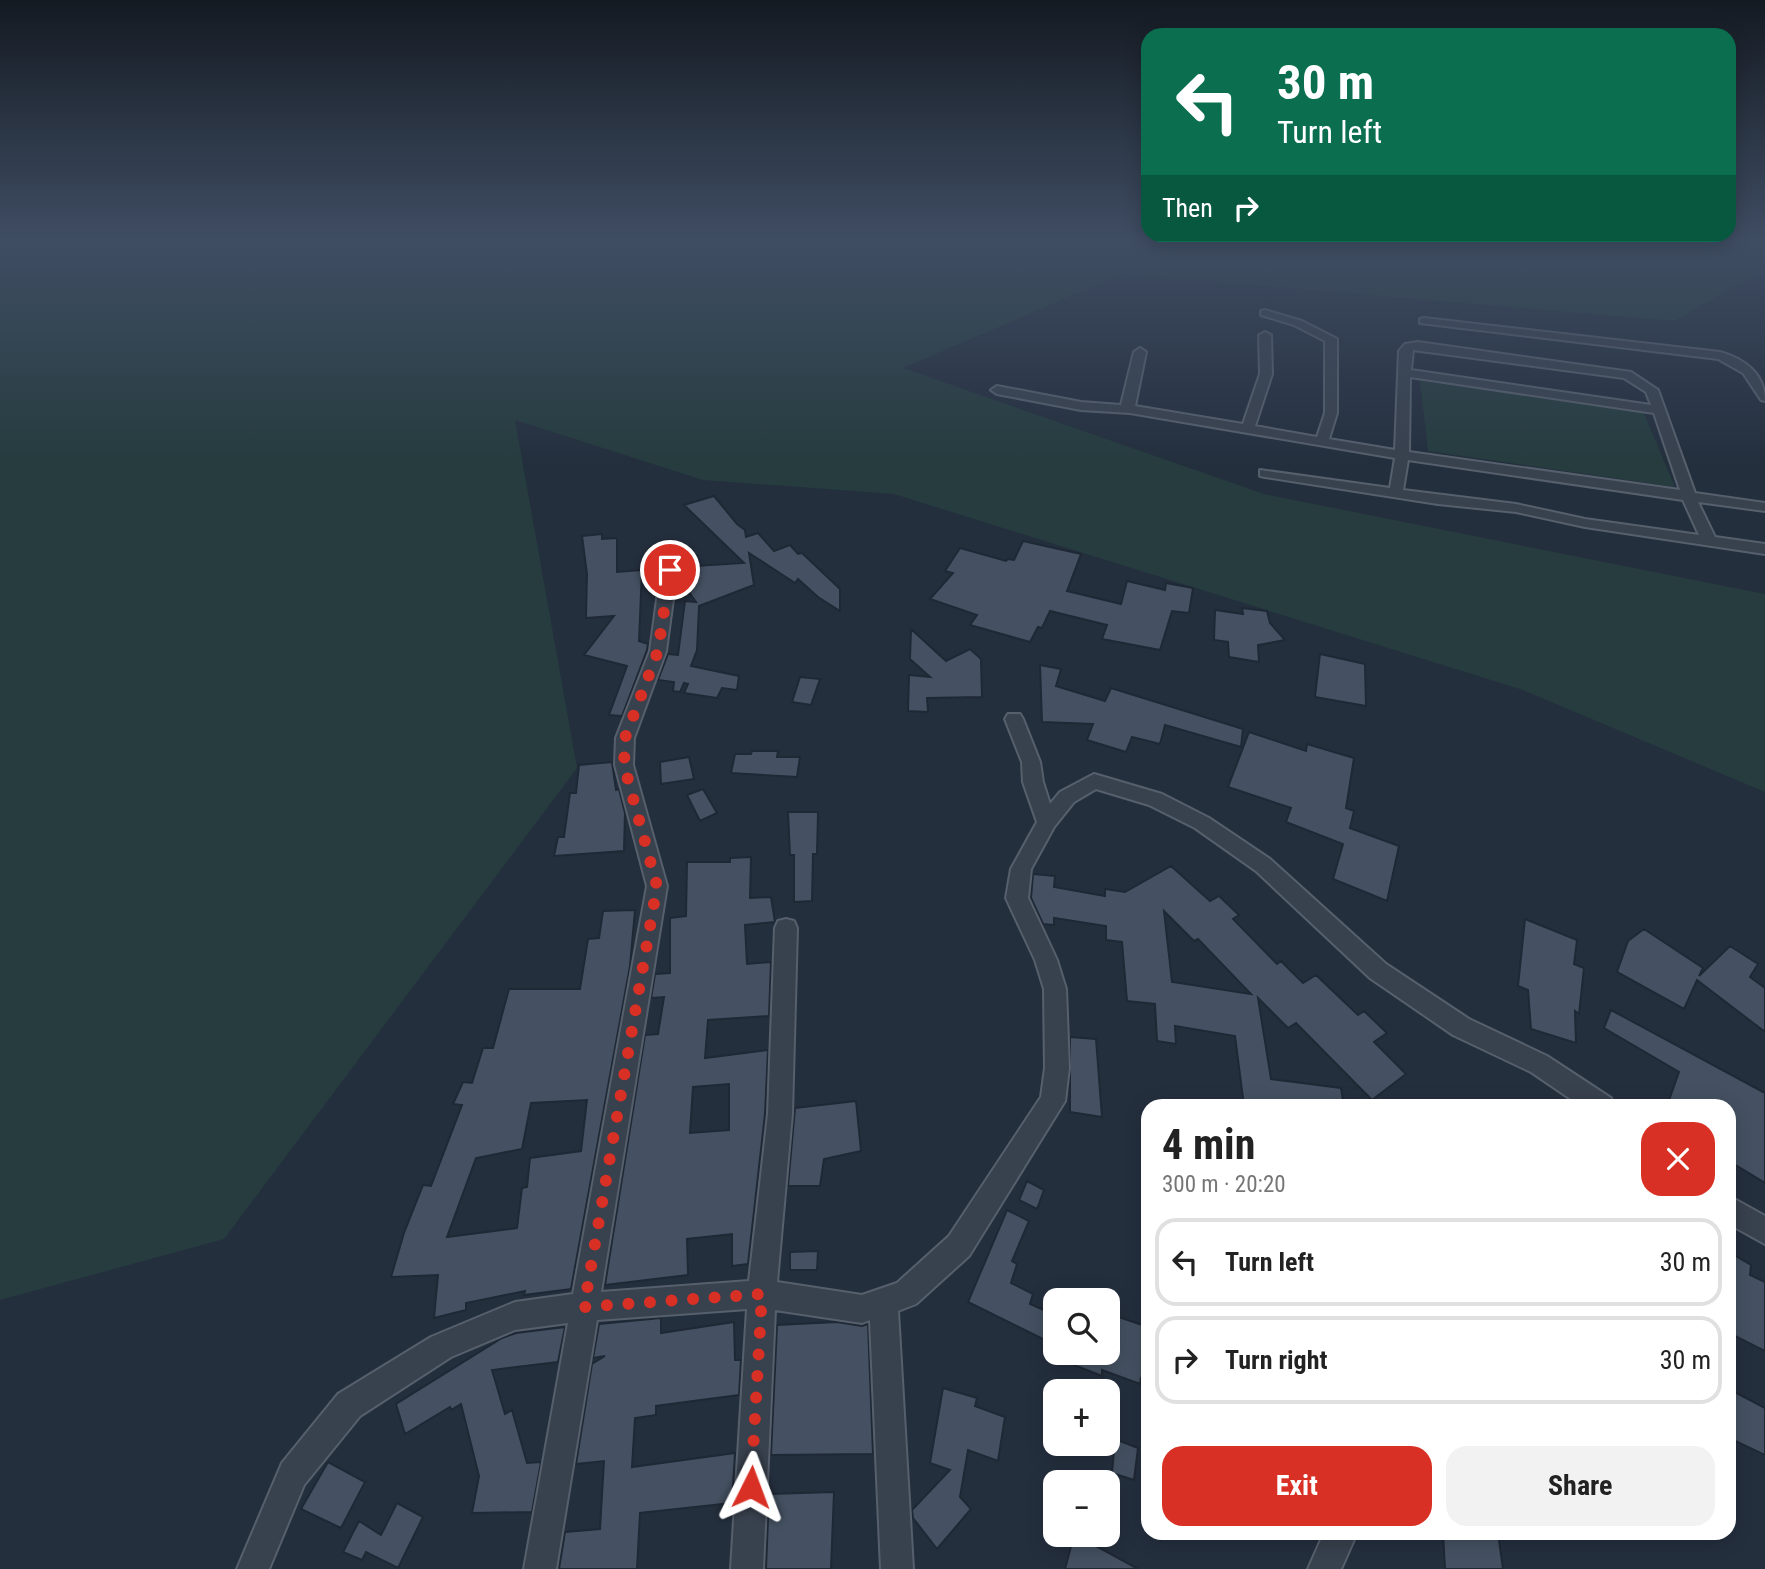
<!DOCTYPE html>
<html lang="en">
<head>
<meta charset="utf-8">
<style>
	body { margin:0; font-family:"Roboto Condensed",sans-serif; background:#f2f2f2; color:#222; height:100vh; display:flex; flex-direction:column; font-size:26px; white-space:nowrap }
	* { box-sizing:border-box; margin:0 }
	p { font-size:23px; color:#767676 }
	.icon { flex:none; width:38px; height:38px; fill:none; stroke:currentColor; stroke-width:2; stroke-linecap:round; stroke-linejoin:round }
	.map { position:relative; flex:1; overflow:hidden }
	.details { position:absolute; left:1141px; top:1099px; width:595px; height:441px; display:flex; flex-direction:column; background:#fff; border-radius:21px; box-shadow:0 4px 18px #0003 }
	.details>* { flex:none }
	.hud { position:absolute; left:1141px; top:28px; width:595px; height:214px; border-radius:21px; box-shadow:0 4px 18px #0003; background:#0b6e4f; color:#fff; overflow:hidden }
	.tools { position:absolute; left:1043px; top:1288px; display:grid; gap:14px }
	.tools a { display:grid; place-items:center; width:77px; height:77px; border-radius:14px; background:#fff; box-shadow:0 4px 18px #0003; font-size:35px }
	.pin { position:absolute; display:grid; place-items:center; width:60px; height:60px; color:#fff; margin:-30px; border:4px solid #fff; border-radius:50%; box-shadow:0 2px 7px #0007 }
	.me { position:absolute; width:77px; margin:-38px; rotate:3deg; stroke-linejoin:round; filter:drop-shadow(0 0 5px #0008) }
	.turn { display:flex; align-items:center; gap:24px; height:147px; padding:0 21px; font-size:32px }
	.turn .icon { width:91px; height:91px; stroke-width:2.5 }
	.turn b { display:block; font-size:49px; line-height:60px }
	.then { display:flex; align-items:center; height:66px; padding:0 21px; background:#0003; gap:14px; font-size:26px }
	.round { display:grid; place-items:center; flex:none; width:74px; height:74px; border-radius:21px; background:#f2f2f2 }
	.summary { display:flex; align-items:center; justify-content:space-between; height:119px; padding:0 21px }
	h1 { font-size:42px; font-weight:700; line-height:52px }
	.button { display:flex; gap:14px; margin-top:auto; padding:14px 21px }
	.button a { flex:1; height:80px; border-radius:21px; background:#d93025; color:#fff; font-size:28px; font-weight:700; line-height:80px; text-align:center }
	.button a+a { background:#f2f2f2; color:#222 }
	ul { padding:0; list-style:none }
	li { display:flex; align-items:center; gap:21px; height:88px; margin:0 14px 10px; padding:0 7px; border:4px solid #e0e0e0; border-radius:21px }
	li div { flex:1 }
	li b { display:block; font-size:26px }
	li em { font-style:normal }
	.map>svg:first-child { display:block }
	.green { fill:#263c3f }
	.building { fill:#455162; stroke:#1f2835; stroke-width:2; fill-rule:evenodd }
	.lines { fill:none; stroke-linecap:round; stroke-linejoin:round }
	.minor-casing { stroke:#565f6c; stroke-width:4 }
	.minor { fill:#38414e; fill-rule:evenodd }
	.route { stroke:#d93025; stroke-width:12; stroke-dasharray:0 21.6 }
</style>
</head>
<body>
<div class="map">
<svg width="1765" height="1569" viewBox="0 0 1765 1569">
	<rect width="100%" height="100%" fill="#242f3e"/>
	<!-- green -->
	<path class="green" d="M0,242h1765v33l-13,1 -77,45 -553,-47 -219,94 361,126 501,100v198l-242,-102 -629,-196 -191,-14 -188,-60 62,348 -353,471 -224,61z
		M1420,381l223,30 32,76 -247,-36z"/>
	<!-- building -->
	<path class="building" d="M714,496l23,28 8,6 1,7 12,-4 16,18 16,-6 8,9 4,-1 38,36v22l-22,-14 -20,-18 -3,4 -46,-30 5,32 -55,21 -2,44 -6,16 48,10 -2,14 -15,-2 -5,10 -33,-5 4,-9 -4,-1 -4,9 -7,-1 1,-9 -16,-2 10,-26 10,1 7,-54 11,1 -17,-24 16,-5v-7l49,-3 -60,-58z
		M602,534v5l15,-1v34l25,-2 -3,71 9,3 -1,6 -25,66 -13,-1 18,-49 -43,-11 30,-39 -28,2 1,-44 -5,-38z
		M1023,541l58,13 -14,37 54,13 6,-23 38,9 1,-7 27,5 -4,25 -17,-2 -12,39 -58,-11 5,-14 -57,-14 -8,17 -4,-1 -8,15 -60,-17 7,-10 -47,-16 23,-26 -8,-2 15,-23 46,13 2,-2 6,1z
		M1242,608l25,3 3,12 15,17 -27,5 1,17 -30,-5 -1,-15 -14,-2 1,-30 28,4z
		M911,629l35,32 24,-12 11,10 1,38 -55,1 1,14 -20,-1 1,-36 21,2 -20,-18z
		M1320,654l45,10 1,42 -51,-9z
		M1040,665l21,4 -5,17 49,15 6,-13 132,41 -2,18 -76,-22 -5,19 -28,-7 -6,15 -39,-12 6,-16 -51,-2z
		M800,677l20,2 -9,26 -19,-3z
		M1249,732l57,19 1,-7 47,14 -8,50 8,3 -4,17 49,18 -12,55 -54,-22 10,-35 -57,-22 5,-14 -63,-21z
		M752,751h26l-1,6h23l-3,20 -66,-4 4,-19h16z
		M689,757l5,22 -33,5 -1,-22z
		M612,762l4,28 3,-1 6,24 -1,38 -70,5 4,-19h6l6,-44h6l3,-28z
		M703,789l14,24 -17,8 -13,-26z
		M788,812h30l-1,42h-4l-1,47 -18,1v-47h-4z
		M751,857l-1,41 21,-1 4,25 -30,3 2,39 24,-2 -2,54 -61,4 -3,38 63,-8 -3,64 -17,150 -16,2v-32l-45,5 1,36 -83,10 40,-250 13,-1 6,-37 -13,1 4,-24 15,-1v-55l16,-2 1,-54h43v-4zM729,1084v46l-39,3 3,-46z
		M1171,866l39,35 9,-5 20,19 -6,4 44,45 4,-3 22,22 13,-8 42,40 6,-4 23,22 -13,9 32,32 -34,26 -76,-77 -8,5 -30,-30 13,81 70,9 3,18h-100l-9,-70 -60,-10 1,18 -19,-3 -2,-37 -28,-3 -5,-59 -16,-2v-14l-52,-8v7l-11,-1 -12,-26 2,-24 22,2 -1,11 51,9v-7l20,3zM1164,911l30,30 4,-2 53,55 -79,-12z
		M635,910l-5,56 -59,323 -47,6 1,-4 -59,12v7l-32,8 4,-43 -47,2 13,-44 19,-48 8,1 31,-81 -9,-1 10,-22 9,1 11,-35h10l16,-59h71l8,-50 11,-1 4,-27zM587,1100l-6,51 -51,7 -3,29 -5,1 -5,40 -70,9 29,-79 46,-9 9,-46z
		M1525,919l52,21 -3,24 10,4 -5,46 -4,-3 1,32 -45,-14 -3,-39 -10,-4z
		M1644,929l59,39 -4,8 31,-30 28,18 -8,13 15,11v44l-68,-52 -13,29 -67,-37 11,-31z
		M1611,1010l154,83v90l-36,-22v-55h-62l12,-34 -75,-44z
		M1070,1037l26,2 6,78 -32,-5z
		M856,1101l5,50 -37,8 -4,27h-32l7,-78z
		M1027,1181l17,9 -7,19 -18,-9z
		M1007,1210l22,11 -17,40 5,3 -6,19 22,11 -3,10 25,11v30l-87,-43z
		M818,1251l-1,19h-27v-18z
		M1729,1252l22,13 -1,10 15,7v69l-36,-18z
		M1116,1316l32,11v54l-7,-3 -1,6 -38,-14v6l-56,-22 62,-1v-24l6,3z
		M661,1318v15l73,-11 1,38h6l-2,35 -83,11v9l-21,3 -3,49 103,-14 -3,50 -92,10 -3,56h-78l6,-37 35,-3 4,-68 -28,3 16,-100 13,-8 -12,2 6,-34z
		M837,1322l25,4 6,-2 5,130 -102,1 6,-130z
		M565,1327l-7,35 -66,8 13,44 7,-4 15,53 14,-1 -9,50 -60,1 7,-37 -18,-72 -10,6 -1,-3 -45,27 -9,-30 106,-66 14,-5z
		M943,1388l34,10 -2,8 30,11 -7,44 -30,-11 -8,47 11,12 -34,40 -24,-31 -1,-8 38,-40 -20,-7z
		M1729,1389l36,19v47l-36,-17z
		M1115,1439l23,9 -4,32 -22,-7z
		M328,1462l37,20 -24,46 -40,-19z
		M834,1492l-3,77h-65l3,-75z
		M397,1503l26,14 -25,51 -32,-16 -4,8 -19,-8 16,-31 22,14z
		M1443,1533h55l5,36h-58z
		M1074,1535h2l62,34h-73z"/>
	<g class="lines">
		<defs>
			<path id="minor" d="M1265,310l37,11 35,18v74l-8,26 66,11 4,-99 6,-7 13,-2 213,30 27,18 37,103 70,10v8l-67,-9 17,35 50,7v10l-180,-27 -69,-15 -78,-8 -173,-27 -5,-1v-6l130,18 5,-30 -265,-45 -49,-3 -84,-16 -6,-4 6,-4 84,16 40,3 13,-53 6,-4 6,4 -11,54 108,18 17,-50 -1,-39 6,-3 6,3 1,39 -17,52 62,11 8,-24v-72l-31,-16 -33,-10v-4zM1413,350l211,28 22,14 5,13 -240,-35zM1410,377l244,36 26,77 -271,-38zM1408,460l275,40 16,35 -114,-16 -69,-15 -113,-14z
				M1424,318l296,34c25,7 45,22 45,49l-4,-1 -18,-27 -25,-14 -298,-36v-4z
				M671,550l8,5 -13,96 -32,87 -1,27 34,121 -66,406 148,-11 19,-167 7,-186 3,-7 8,-2 8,2 3,7 -5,186 -15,168 85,13 35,-12 52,-47 92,-139 4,-29 -1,-79 -9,-29 -29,-62 5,-29 26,-47 -14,-40 -1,-20 -17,-43 3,-5h12l3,5 17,43 3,20 7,22 10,-12 34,-18 68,20 47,24 61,41 116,105 83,55 78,37 64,42 3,8h-33l-50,-34 -78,-37 -83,-57 -114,-107 -61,-43 -46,-23 -53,-16 -22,13 -20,25 -23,42 -3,29 29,62 9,29 3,79 -4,33 -96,155 -53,48 -18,7 15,258h-32l-11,-249 -8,3 -87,-13 -12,259h-32l16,-260 -150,11 -41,249h-32l44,-246 -53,7 -64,27 -91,59 -56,69 -35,84h-32l45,-106 56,-69 93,-57 84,-35 58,-8 74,-408 -32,-121 1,-27 34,-87 13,-96z
				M1729,1196l36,20v28l-36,-20z
				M1324,1533h33l-16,36h-33z"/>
		</defs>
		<!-- minor casing -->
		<use href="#minor" class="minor-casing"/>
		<!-- minor -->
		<use href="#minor" class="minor"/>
	</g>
	<!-- sky -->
	<linearGradient id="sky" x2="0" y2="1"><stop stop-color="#141a22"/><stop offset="0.52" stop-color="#3f4d63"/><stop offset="1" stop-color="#3f4d63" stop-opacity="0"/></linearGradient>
	<rect width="1765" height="461" fill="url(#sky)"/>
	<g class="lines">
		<!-- route -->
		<path class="route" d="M670,570l-12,81 -33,87 -1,27 33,121 -73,421 178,-13 -11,193"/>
	</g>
</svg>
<div class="tools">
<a><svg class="icon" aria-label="search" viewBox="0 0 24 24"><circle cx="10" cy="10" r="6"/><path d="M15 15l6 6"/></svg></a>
<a>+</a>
<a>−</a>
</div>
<div class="pin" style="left:670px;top:570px;background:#d93025"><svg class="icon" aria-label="arrive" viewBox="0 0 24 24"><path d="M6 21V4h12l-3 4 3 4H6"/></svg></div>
<svg class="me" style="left:751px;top:1487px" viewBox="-20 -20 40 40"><path d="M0-17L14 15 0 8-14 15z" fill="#d93025" stroke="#fff" stroke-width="4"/></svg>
<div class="hud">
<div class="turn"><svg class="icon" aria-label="left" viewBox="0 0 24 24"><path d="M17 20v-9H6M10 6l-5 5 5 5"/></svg><div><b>30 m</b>Turn left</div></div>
<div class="then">Then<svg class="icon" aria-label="right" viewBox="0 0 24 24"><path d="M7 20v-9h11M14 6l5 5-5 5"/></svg></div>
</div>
<section class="details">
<div class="summary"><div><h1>4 min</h1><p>300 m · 20:20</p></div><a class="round" style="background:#d93025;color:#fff"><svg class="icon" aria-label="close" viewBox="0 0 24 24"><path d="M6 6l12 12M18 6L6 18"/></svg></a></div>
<ul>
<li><svg class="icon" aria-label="left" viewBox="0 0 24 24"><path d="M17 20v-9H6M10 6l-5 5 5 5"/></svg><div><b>Turn left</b></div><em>30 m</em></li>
<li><svg class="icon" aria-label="right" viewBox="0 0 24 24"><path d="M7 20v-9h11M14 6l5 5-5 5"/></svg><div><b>Turn right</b></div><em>30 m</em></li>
</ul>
<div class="button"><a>Exit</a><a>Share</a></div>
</section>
</div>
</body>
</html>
